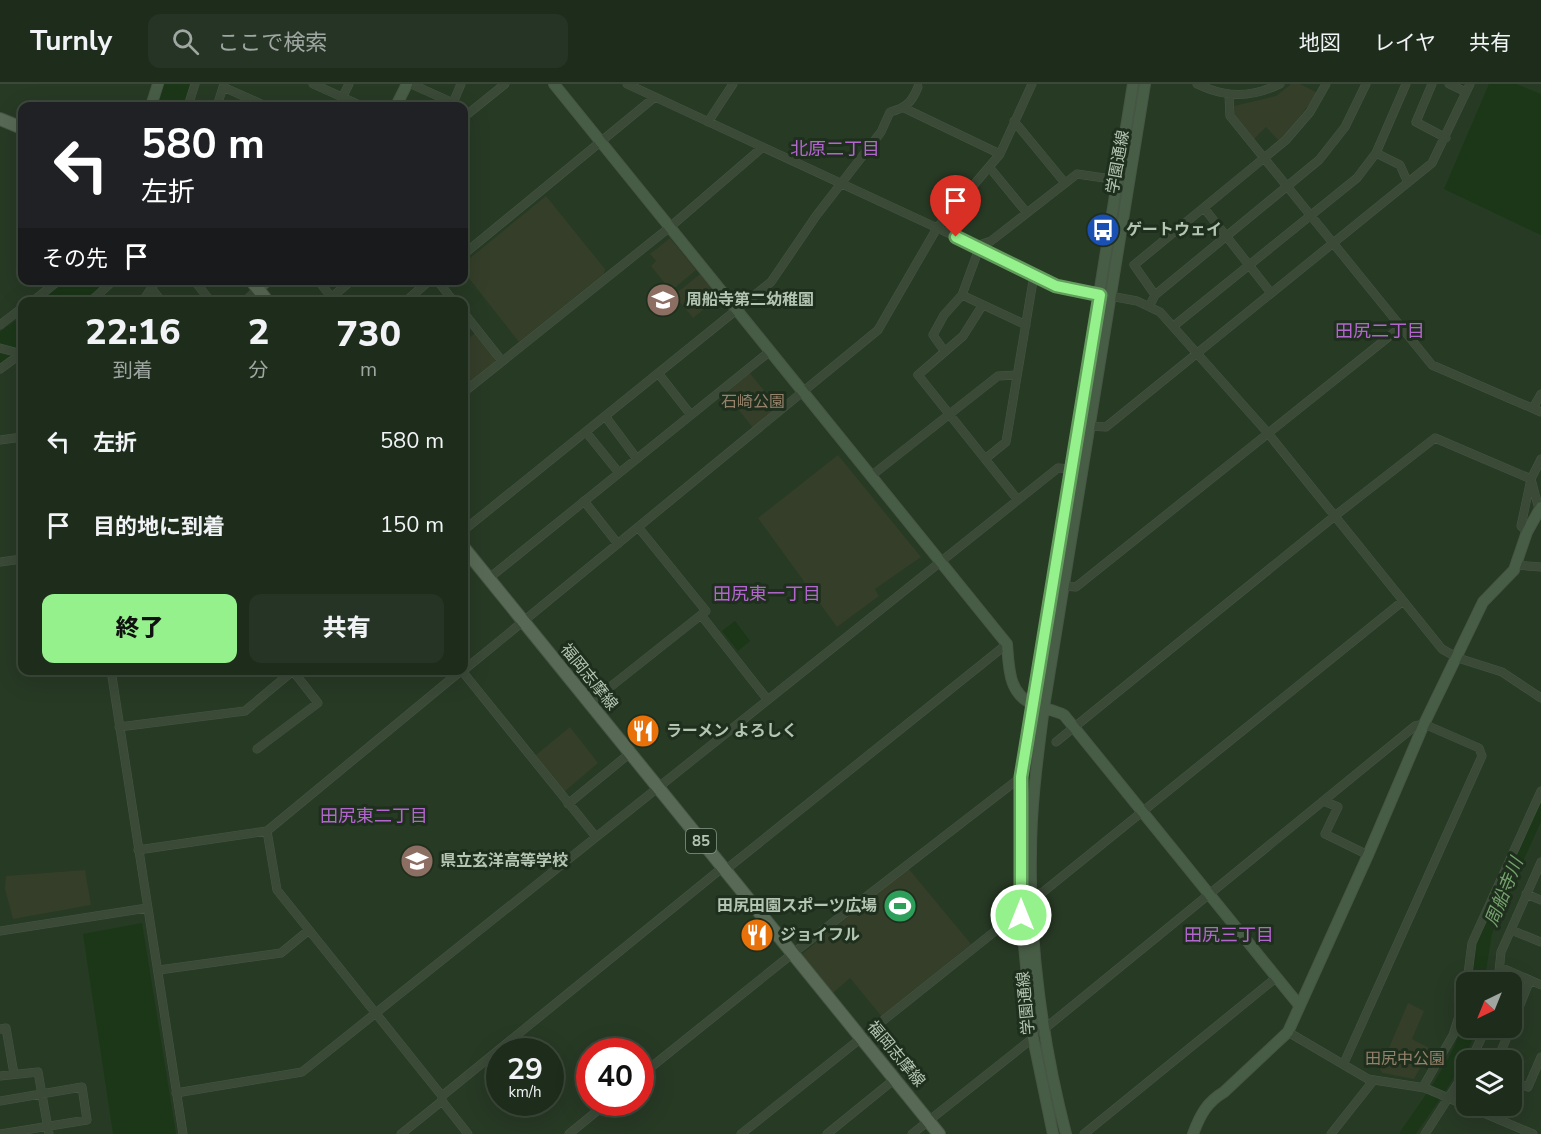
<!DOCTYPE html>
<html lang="ja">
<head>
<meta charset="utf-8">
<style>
	body { margin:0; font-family:"Nunito Sans","Noto Sans JP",sans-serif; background:#253424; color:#f1f3f6; height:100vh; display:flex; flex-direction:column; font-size:22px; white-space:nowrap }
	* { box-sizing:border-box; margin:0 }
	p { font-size:20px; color:#a0a7a3 }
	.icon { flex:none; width:33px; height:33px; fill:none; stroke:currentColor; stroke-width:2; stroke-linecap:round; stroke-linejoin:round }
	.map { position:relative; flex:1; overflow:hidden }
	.panel { position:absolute; left:18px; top:213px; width:450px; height:378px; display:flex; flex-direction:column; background:#1d2c1b; border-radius:12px; box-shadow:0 6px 24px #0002,0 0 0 2px #3b483a }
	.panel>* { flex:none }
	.guide { position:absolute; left:18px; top:18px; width:450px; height:183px; border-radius:12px; box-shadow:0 6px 24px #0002,0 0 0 2px #3b483a; background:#202124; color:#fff; overflow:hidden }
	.needle { width:39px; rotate:223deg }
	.controls { position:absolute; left:1456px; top:888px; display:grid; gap:12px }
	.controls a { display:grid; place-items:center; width:66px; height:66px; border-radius:12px; background:#1d2c1b; box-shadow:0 6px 24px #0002,0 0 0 2px #3b483a; font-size:30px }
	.speed { position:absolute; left:486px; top:954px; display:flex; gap:12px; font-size:30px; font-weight:700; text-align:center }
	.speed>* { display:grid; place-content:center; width:78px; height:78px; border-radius:50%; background:#1d2c1b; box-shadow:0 6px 24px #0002,0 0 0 2px #3b483a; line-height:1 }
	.speed small { font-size:15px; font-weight:400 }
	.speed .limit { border:9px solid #d22; background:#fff; color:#111 }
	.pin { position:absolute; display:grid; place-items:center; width:51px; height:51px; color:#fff; margin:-62px -26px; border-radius:50% 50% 50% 0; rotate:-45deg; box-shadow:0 0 6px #0007 }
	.pin .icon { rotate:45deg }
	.me { position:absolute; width:66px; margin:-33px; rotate:0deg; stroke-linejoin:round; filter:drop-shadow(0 0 4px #0008) }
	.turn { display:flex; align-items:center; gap:21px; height:126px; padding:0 24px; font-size:27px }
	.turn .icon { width:78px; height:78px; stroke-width:2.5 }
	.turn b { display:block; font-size:42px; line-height:51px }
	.then { display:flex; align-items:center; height:57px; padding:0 24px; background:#0003; gap:12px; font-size:22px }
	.eta { display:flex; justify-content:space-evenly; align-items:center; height:102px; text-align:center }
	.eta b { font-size:36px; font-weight:800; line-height:42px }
	.action { display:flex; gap:12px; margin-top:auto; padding:12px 24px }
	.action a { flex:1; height:69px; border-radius:12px; background:#95f18c; color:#111; font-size:24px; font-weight:800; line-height:69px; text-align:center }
	.action a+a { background:#253424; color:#f1f3f6 }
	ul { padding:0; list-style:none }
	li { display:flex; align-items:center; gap:18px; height:84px; padding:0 24px }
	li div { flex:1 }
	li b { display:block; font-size:22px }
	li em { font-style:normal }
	header { display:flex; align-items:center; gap:36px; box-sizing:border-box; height:84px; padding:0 30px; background:#1d2c1b; border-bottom:2px solid #3b483a }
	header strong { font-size:28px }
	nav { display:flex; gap:33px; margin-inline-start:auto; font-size:21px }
	.search { width:420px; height:54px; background:#253424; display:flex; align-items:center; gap:15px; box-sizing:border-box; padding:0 21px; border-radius:12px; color:#a0a7a3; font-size:22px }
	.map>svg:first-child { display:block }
	.green { fill:#353e29 }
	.water { fill:#1b3718 }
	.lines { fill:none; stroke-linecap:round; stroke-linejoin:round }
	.river { stroke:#1b3718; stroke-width:14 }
	.street-casing { stroke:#465644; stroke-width:9 }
	.secondary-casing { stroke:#465644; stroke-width:12 }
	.primary-casing { stroke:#465644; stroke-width:14 }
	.street { stroke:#3a4a37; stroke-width:8 }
	.secondary { stroke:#485d46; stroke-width:10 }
	.primary { stroke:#586a55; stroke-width:12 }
	.route-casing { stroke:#619d5b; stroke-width:15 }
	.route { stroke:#95f18c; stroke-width:10 }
	.labels { text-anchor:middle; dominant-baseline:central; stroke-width:6; stroke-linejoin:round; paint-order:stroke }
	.shield { fill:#1f2f1d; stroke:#879986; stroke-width:1.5 }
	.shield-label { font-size:15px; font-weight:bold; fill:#b4c6b3 }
	.street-label { font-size:16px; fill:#b4c6b3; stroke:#1f2f1d }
	.poi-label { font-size:16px; font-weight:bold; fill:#b4c6b3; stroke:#1f2f1d; text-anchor:start }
	.park-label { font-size:16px; fill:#96826b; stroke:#1f2f1d }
	.neighbourhood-label { font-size:18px; fill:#b266ce; stroke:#1f2f1d }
	.water-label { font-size:18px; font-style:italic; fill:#75a36e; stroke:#1f2f1d }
</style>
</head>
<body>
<header>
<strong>Turnly</strong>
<div class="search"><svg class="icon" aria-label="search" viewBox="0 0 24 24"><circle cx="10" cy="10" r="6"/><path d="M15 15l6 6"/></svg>ここで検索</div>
<nav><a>地図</a><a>レイヤ</a><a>共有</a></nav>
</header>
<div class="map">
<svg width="1541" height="1050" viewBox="0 0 1541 1050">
	<rect width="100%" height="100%" fill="#273a24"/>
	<!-- green -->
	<path class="green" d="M1291,0h9l18,9 -38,49 -14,-15 -12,12 -19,-22 -1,-11 42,-10z
		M546,112l59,73 -1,5 -85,68 -55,-70v-9z
		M670,154l26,32 -25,21 -20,-25 5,-5 -6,-7z
		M700,190l19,23 -26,21 -19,-23z
		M475,249l19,24 2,7 -27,21h-4l-1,-43z
		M749,288l31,38 -27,18 -27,-34v-3z
		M838,371l83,102 -46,32 4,7 -42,31 -79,-109z
		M570,643l28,36 -34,29 -28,-37z
		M908,784l63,76 -89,73 -32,-39 -17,15 -31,-39z
		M85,786l6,35 -78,14 -8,-30 1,-13z
		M1408,919l16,8 -12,28 19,10 -17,30 -32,-6 -2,-4z"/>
	<!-- water -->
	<path class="water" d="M164,0h26l-7,22h-27z
		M1489,0h27l25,10v141l-97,-46z
		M68,196h40v1l-26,20h-41z
		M22,232v32l-22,15v-31z
		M735,537l15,20 -12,10 -16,-20z
		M142,839l34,211h-63l-30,-200z"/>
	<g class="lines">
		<!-- river -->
		<path class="river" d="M1477,898l8,-49 7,-21 49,-107
			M1407,1050c19,-27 55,-76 61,-106"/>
		<defs>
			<path id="street" d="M313,0l49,22
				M411,0l49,22
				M627,0l349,162 15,-5 86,-67 41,6
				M1197,0c29,14 54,14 83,0
				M1432,0l-16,38 30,16
				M1449,0l17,8
				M223,3l43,19
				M1229,11l1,21 202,249 109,47
				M453,19l8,-19
				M188,22l7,-22
				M217,22l7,-22
				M338,22l11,-22
				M904,24l96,46
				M464,33l41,-33
				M1014,37l51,62
				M708,38l25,-38
				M1376,69l24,12 8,18
				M990,84l37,45
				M1204,124l67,85
				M976,162l80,40 81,15 23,11 107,120 175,217 16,9 44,14 39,26
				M983,165l-6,5 -15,41 64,30
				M464,170l191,-157
				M194,196l17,22
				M318,196l17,22
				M437,196l17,22
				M152,205l10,13
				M1155,211l164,-135 26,-33 21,-43
				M332,213l20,-17
				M32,218l27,-22
				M90,218l24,-22
				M142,218l15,-22
				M244,218l14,-13
				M405,218l25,-22
				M1150,221l5,-10 -21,-30 152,-125 24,-28 16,-28
				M982,222l-19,30 -45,39 99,124
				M464,229l38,48
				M0,241l22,-17
				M1175,241l182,-147 19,-25 30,-69
				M0,264l22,6
				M945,268l-12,-17 11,-20 18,-20
				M0,285l22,-16
				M658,289l33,42
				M464,308l206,-165 93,-80
				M1533,324l8,-14
				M605,332l32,43
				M1088,342l18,1 326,-264 38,-79
				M586,348l33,41
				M0,356l22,-3
				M985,375l21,-17 28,-167
				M871,392l127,-100 19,-1
				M584,417l34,43
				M1540,429l-9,-34 10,-20
				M464,446l307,-248 45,-66 65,-84 9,-20c16,-4 22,-10 28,-25
				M0,478l22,-3
				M1516,481l25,2
				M488,495l281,-227
				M1063,502l13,1 325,-260
				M701,531l66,84
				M111,586l72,464
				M462,586l-195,161 10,59 165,206v5l26,33
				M464,586l414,-340 59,-102 63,-74 32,-70
				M462,587l134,166
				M590,619l116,-92 -68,-84
				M119,643l126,-16 49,-41
				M1056,658l280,-227 99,-77 96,41 -10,47 6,6
				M257,665l61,-46 -25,-32
				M1326,718l12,5 -13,27 43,21
				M568,720l61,-50
				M138,766l129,-19
				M724,787l283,-227
				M1526,810l15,6
				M1032,811l11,-3 360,-291
				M1511,846l30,12
				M0,847l147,-23
				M1500,883l41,18
				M159,886l122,-17 28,-23
				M1498,898l3,-30 40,-90
				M1512,941l18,-45
				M0,945l6,-1 8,46
				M1043,946l372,-304 9,-2 55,24 3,8 -138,307
				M1288,948l80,47 57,9 108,46
				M1471,976l15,-32
				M1497,976l14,-32
				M0,992l38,-4 11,62
				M640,992l152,-122 229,-177
				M1512,997l16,6 13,-30
				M1423,1003l30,-52 12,-38 7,-54 69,-152
				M176,1009l126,-21 756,-604 13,1
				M442,1012l280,-228
				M0,1017l82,-14 5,33 -87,14
				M401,1050l41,-33
				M569,1050l39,-32
				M741,1050l268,-214 12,-5
				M827,1050l69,-56
				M912,1050l121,-96
				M1084,1050l193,-157
				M1331,1050l42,-53
				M1425,1050l42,-65"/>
			<path id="secondary" d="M554,0l453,560c2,23 1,50 26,60 11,5 21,6 31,11l235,290
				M151,22l7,-22
				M396,22l11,-22
				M258,205l10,-9
				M1053,1050l-20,-96 -12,-123v-138l112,-693
				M1066,1050c-23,-89 -37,-189 -35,-281 0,-49 7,-98 13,-146l101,-623
				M1193,1050c7,-19 14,-32 31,-42l64,-60 80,-177 56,-131 59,-122 31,-32 13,-38 14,-25"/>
			<path id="primary" d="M0,35l22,9
				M251,196l17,22
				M464,464l475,586"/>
		</defs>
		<!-- street casing -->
		<use href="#street" class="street-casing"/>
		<!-- secondary casing -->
		<use href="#secondary" class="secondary-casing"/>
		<!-- primary casing -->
		<use href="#primary" class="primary-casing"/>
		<!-- street -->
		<use href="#street" class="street"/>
		<!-- secondary -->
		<use href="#secondary" class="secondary"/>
		<!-- primary -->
		<use href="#primary" class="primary"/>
	</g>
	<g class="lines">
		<defs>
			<path id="route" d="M956,153l100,49 44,9 -79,482v138"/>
		</defs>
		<!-- route casing -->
		<use href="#route" class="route-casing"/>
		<!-- route -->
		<use href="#route" class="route"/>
	</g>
	<!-- icons -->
	<defs>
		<symbol id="bus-disc" viewBox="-11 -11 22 22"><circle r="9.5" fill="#1a4fb4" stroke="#1f2f1d"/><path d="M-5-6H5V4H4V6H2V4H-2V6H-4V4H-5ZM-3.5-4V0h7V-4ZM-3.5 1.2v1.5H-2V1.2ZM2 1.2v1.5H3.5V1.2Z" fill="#fff"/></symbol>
		<symbol id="school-disc" viewBox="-11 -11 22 22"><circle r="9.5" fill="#8d6e63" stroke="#1f2f1d"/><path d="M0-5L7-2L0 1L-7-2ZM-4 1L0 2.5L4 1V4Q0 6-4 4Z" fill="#fff"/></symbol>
		<symbol id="restaurant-disc" viewBox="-11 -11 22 22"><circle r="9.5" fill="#e8710a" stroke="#1f2f1d"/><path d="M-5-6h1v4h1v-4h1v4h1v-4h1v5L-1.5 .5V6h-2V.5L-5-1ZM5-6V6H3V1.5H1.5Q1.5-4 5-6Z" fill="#fff"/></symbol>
		<symbol id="stadium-disc" viewBox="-11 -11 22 22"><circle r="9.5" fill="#2e9e5b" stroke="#1f2f1d"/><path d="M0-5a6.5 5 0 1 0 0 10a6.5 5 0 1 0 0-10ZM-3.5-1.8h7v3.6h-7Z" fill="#fff"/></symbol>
	</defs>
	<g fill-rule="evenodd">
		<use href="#bus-disc" x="1084" y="127" width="38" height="38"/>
		<use href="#school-disc" x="644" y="197" width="38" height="38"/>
		<use href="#restaurant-disc" x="624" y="628" width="38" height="38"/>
		<use href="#school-disc" x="398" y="758" width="38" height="38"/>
		<use href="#stadium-disc" x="881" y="803" width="38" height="38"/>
		<use href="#restaurant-disc" x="738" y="832" width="38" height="38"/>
	</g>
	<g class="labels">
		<!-- shield labels -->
		<rect class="shield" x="686" y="745" width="30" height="24" rx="4.5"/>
		<g class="shield-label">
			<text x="701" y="757">85</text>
		</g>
		<!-- street labels -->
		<g class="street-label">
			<text transform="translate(1118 78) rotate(-80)">学園通線</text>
			<text transform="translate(589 593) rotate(51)">福岡志摩線</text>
			<text transform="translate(1026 919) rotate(-95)">学園通線</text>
			<text transform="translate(896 970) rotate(50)">福岡志摩線</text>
		</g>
		<!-- poi labels -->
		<g class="poi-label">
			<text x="1126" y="146">ゲートウェイ</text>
			<text x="686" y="216">周船寺第二幼稚園</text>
			<text x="666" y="647">ラーメン よろしく</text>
			<text x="440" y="777">県立玄洋高等学校</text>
			<text x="877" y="822" text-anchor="end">田尻田園スポーツ広場</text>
			<text x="780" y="851">ジョイフル</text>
		</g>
		<!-- park labels -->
		<g class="park-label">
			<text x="753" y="318">石崎公園</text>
			<text x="1405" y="975">田尻中公園</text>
		</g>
		<!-- neighbourhood labels -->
		<g class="neighbourhood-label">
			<text x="835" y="65">北原二丁目</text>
			<text x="1380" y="247">田尻二丁目</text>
			<text x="767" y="510">田尻東一丁目</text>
			<text x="374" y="732">田尻東二丁目</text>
			<text x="1229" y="851">田尻三丁目</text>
		</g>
		<!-- water labels -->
		<g class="water-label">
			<text transform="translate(1504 808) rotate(-68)">周船寺川</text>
		</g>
	</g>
</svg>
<div class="controls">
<a><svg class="needle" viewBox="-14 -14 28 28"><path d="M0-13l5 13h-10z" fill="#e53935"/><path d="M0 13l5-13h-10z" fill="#a0a7a3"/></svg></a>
<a><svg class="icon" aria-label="layers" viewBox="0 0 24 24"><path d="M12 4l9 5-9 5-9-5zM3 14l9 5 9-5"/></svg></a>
</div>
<div class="speed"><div>29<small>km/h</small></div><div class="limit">40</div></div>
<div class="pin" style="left:956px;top:153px;background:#d93025"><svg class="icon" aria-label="arrive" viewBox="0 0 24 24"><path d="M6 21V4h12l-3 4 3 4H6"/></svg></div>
<svg class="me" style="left:1021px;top:831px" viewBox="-20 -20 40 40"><circle r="17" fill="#95f18c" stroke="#fff" stroke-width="3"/><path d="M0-11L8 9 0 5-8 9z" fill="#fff"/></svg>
<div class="guide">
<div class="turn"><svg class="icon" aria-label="left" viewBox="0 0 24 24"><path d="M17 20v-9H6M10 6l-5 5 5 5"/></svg><div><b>580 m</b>左折</div></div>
<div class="then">その先<svg class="icon" aria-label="arrive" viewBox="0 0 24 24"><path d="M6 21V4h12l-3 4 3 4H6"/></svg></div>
</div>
<section class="panel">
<div class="eta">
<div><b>22:16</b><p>到着</p></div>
<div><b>2</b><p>分</p></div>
<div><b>730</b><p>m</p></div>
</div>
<ul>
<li><svg class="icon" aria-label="left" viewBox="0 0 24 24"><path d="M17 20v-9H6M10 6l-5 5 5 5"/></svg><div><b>左折</b></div><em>580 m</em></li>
<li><svg class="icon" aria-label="arrive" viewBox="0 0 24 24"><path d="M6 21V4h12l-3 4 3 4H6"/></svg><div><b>目的地に到着</b></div><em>150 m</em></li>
</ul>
<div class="action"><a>終了</a><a>共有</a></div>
</section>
</div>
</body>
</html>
